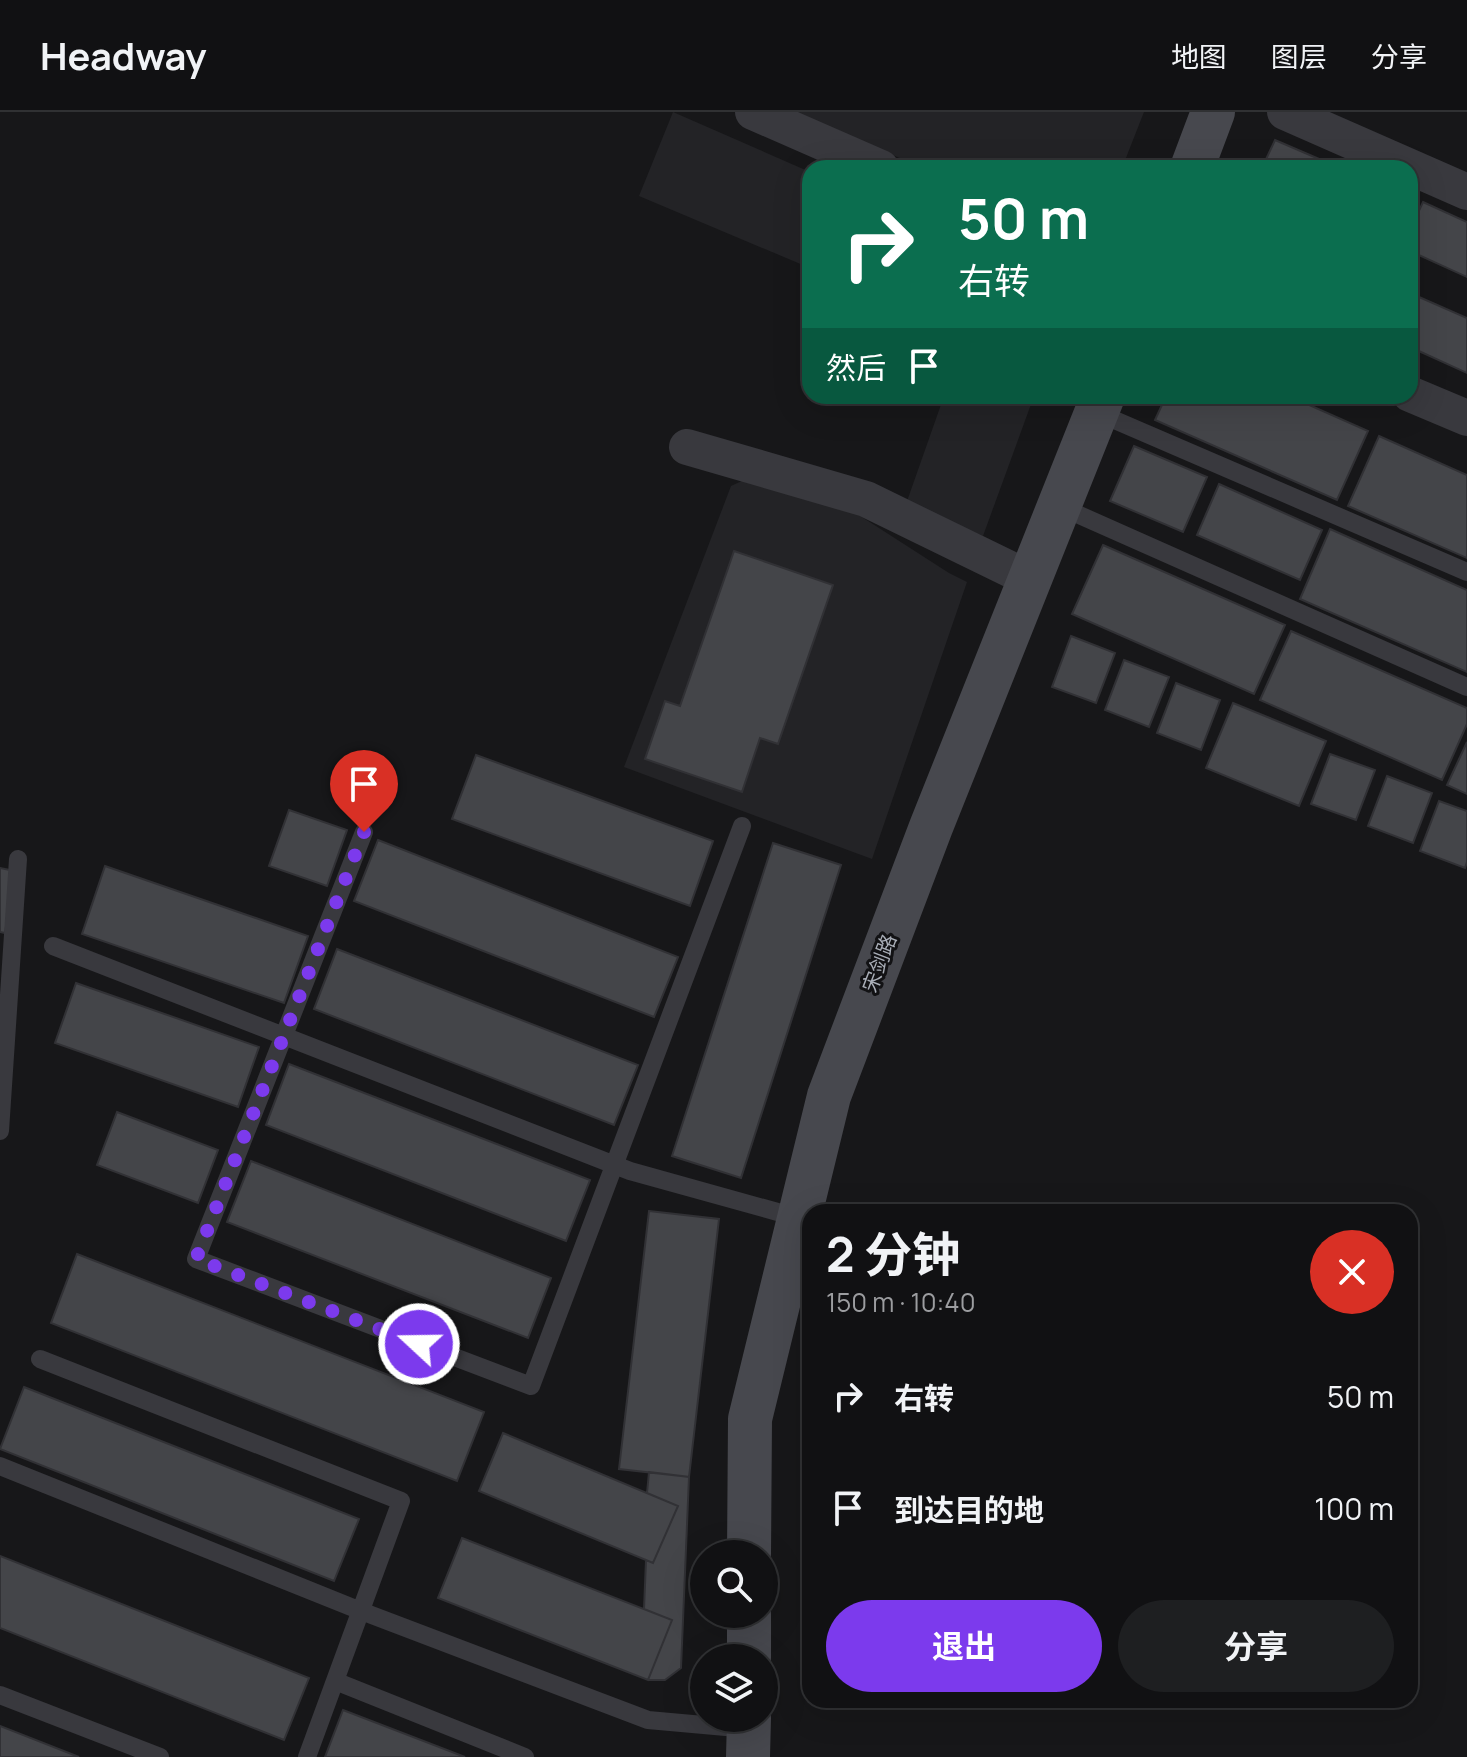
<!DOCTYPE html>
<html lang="zh">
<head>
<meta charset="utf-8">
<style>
	body { margin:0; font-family:Manrope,"Noto Sans SC",sans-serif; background:#1e1f21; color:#f1f3f6; height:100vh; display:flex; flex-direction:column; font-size:30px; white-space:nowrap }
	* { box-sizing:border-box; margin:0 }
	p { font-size:26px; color:#9c9da0 }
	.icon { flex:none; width:44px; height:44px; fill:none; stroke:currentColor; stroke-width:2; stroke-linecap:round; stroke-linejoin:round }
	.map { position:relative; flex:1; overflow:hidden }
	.sheet { position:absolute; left:802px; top:1092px; width:616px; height:504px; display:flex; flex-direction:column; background:#111113; border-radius:24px; box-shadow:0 8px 32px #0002,0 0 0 2px #303133 }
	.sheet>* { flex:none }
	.hud { position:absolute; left:802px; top:48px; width:616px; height:244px; border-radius:24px; box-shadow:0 8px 32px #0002,0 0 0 2px #303133; background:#0b6e4f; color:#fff; overflow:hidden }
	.fabs { position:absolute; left:690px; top:1428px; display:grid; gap:16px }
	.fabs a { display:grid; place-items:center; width:88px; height:88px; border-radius:50%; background:#111113; box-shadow:0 8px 32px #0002,0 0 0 2px #303133; font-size:40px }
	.pin { position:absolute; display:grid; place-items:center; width:68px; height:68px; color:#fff; margin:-82px -34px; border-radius:50% 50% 50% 0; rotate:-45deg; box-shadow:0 0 8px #0007 }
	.pin .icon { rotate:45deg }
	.me { position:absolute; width:88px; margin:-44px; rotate:291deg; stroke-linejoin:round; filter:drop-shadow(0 0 6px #0008) }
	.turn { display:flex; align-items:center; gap:28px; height:168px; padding:0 24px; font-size:36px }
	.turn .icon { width:104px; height:104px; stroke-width:2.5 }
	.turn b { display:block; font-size:56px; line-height:68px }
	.then { display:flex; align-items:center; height:76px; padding:0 24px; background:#0003; gap:16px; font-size:30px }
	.round { display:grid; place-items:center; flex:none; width:84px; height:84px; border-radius:42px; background:#1e1f21 }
	.head { display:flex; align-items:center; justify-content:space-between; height:136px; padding:0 24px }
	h1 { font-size:48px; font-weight:700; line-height:60px }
	.cta { display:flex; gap:16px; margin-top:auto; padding:16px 24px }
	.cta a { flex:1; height:92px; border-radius:48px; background:#7c3aed; color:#fff; font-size:32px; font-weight:700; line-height:92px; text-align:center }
	.cta a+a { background:#1e1f21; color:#f1f3f6 }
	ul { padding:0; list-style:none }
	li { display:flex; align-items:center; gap:24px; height:112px; padding:0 24px }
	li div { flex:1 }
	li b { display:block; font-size:30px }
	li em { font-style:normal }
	header { display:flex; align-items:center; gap:48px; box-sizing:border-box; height:112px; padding:0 40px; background:#111113; border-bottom:2px solid #303133 }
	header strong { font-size:38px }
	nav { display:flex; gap:44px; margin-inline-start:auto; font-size:28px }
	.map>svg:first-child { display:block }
	.built { fill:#232326 }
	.building { fill:#444549; stroke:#313135; stroke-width:2 }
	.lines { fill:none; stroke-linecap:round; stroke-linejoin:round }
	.lane { stroke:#39393e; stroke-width:18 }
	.street { stroke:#39393e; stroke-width:36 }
	.secondary { stroke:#47484e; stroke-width:44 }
	.route { stroke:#7c3aed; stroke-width:14; stroke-dasharray:0 25.2 }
	.labels { text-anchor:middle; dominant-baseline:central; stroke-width:6; stroke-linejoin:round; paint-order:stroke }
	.street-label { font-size:20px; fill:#aaafb8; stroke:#121214 }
</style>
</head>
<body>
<header>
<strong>Headway</strong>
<nav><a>地图</a><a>图层</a><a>分享</a></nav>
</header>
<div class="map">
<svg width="1467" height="1645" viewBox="0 0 1467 1645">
	<rect width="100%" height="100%" fill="#171719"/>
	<!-- built -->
	<path class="built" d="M673,0l137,60v96l-171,-72z
		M788,0h356l-22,56h-198z
		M944,284h90l-51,140 -77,-32z
		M755,363l82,26 112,72 18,9 -95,277 -248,-92 107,-281z"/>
	<!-- building -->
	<path class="building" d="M1275,28l65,28h-78z
		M1423,90l44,20v55l-57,-26v-21z
		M1410,181l57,25v55l-57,-26z
		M1166,284h123l79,35 -31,69 -182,-80z
		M1379,324l88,39v83l-119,-52z
		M1134,334l73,31 -24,55 -73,-31z
		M1219,372l103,46 -22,50 -103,-45z
		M1330,417l137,61v82l-167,-73z
		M1103,433l182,80 -31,69 -182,-80z
		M734,439l99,34 -55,159 -18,-6 -18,54 -97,-33 20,-58 15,5z
		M1291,519l176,77v16l-25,56 -182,-80z
		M1071,524l44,17 -19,50 -44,-16z
		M1124,548l45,17 -20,50 -44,-17z
		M1176,571l44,17 -19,50 -44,-17z
		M1233,591l93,38 -27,65 -93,-38z
		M1467,630v52l-20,-9z
		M1330,642l45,16 -19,50 -45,-16z
		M476,643l237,86 -23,65 -238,-87z
		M1387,664l45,17 -19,50 -45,-17z
		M1439,689l28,10v51l-2,6 -45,-17z
		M289,698l58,20 -20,56 -58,-20z
		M378,728l300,117 -24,60 -300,-116z
		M773,731l68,22 -100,313 -69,-22z
		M105,754l203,70 -24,67 -202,-69z
		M0,756l15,3 -10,62 -5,-1z
		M337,837l301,116 -24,60 -300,-116z
		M76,871l183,64 -21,60 -183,-64z
		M289,952l301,116 -24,61 -300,-116z
		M117,1000l101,38 -20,53 -101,-38z
		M251,1049l300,117 -23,60 -301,-116z
		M649,1099l70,8 -30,258 -70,-8z
		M77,1142l407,158 -27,69 -406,-158z
		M24,1275l335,132 -25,62 -334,-132z
		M503,1321l175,73 -25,57 -174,-72z
		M649,1360l40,5 -8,191 -16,12h-17l24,-60 -28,-11 2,-49 7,3 25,-57 -31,-13z
		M462,1426l210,82 -24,60 -210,-82z
		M0,1444l309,122 -25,62 -284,-112z
		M343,1598l122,47h-140z
		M0,1614l79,31h-79z"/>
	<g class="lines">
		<!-- lane -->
		<path class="lane" d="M1096,300l371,160
			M1059,394l408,181
			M364,720l-168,427 335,127 211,-560
			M53,834l577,225 169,47
			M0,1019l18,-272
			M40,1247l361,142 -94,256
			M0,1354l361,145 287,109 100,9
			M335,1569l190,76
			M0,1583l160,62"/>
		<!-- street -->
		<path class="street" d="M753,0l128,56
			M1285,0l182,80
			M1410,282l57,24
			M687,335l179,52 164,80"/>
		<!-- secondary -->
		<path class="secondary" d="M1192,56l21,-56
			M749,1442l1,-135 79,-323 102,-269 172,-431
			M749,1546v-44
			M748,1645l1,-39"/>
	</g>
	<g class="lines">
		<!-- route -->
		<path class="route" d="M364,720l-168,427 223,85"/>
	</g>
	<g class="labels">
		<!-- street labels -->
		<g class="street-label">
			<text transform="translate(879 851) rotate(-69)">宋剑路</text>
		</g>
	</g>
</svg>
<div class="fabs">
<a><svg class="icon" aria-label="search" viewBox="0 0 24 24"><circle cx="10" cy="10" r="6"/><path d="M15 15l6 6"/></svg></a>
<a><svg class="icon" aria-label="layers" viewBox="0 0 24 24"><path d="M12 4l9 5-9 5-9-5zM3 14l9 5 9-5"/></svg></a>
</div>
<div class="pin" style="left:364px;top:720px;background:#d93025"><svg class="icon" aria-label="arrive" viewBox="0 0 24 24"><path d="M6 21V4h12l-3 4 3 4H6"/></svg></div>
<svg class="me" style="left:419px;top:1232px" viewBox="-20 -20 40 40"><circle r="17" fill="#7c3aed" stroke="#fff" stroke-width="3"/><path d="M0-11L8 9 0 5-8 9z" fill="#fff"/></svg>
<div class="hud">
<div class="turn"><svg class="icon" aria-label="right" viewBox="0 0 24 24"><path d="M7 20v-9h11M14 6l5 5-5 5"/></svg><div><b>50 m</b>右转</div></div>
<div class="then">然后<svg class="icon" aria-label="arrive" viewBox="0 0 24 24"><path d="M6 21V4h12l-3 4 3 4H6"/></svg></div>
</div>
<section class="sheet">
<div class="head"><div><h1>2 分钟</h1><p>150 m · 10:40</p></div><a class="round" style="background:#d93025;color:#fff"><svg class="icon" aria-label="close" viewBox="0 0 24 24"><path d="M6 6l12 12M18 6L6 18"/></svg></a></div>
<ul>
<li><svg class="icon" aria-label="right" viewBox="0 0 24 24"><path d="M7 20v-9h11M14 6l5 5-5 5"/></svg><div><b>右转</b></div><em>50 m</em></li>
<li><svg class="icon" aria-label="arrive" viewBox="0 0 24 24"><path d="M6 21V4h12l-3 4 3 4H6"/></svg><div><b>到达目的地</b></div><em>100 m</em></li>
</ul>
<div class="cta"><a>退出</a><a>分享</a></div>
</section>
</div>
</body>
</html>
